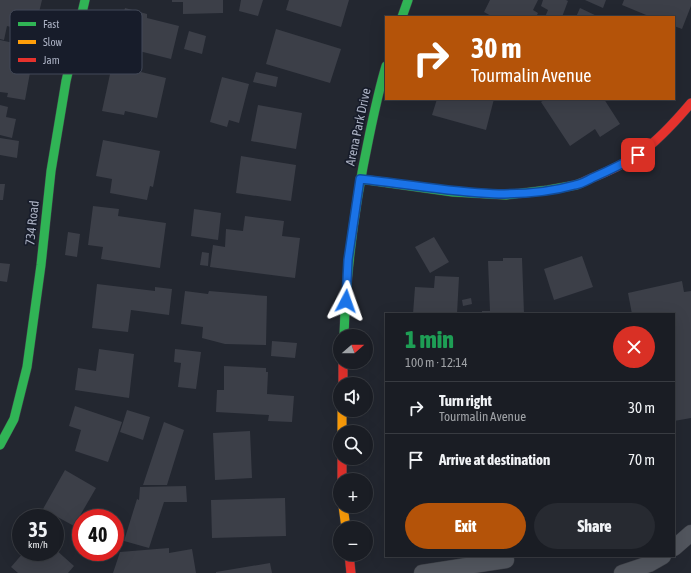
<!DOCTYPE html>
<html lang="en">
<head>
<meta charset="utf-8">
<style>
	body { margin:0; font-family:"Asap Condensed",sans-serif; background:#272a31; color:#f1f3f6; height:100vh; display:flex; flex-direction:column; font-size:15px; white-space:nowrap }
	* { box-sizing:border-box; margin:0 }
	p { font-size:13px; color:#9fa2a6 }
	.icon { flex:none; width:22px; height:22px; fill:none; stroke:currentColor; stroke-width:2; stroke-linecap:round; stroke-linejoin:round }
	.map { position:relative; flex:1; overflow:hidden }
	.sheet { position:absolute; left:385px; top:313px; width:290px; height:244px; display:flex; flex-direction:column; background:#1a1d24; border-radius:0px; box-shadow:0 4px 16px #0002,0 0 0 1px #383b41 }
	.sheet>* { flex:none }
	.banner { position:absolute; left:385px; top:16px; width:290px; height:84px; border-radius:0px; box-shadow:0 4px 16px #0002,0 0 0 1px #383b41; background:#b45309; color:#fff; overflow:hidden }
	.needle { width:26px; rotate:70deg }
	.buttons { position:absolute; left:333px; top:329px; display:grid; gap:8px }
	.buttons a { display:grid; place-items:center; width:40px; height:40px; border-radius:50%; background:#1a1d24; box-shadow:0 4px 16px #0002,0 0 0 1px #383b41; font-size:20px }
	.speed { position:absolute; left:12px; top:509px; display:flex; gap:8px; font-size:20px; font-weight:700; text-align:center }
	.speed>* { display:grid; place-content:center; width:52px; height:52px; border-radius:50%; background:#1a1d24; box-shadow:0 4px 16px #0002,0 0 0 1px #383b41; line-height:1 }
	.speed small { font-size:10px; font-weight:400 }
	.speed .limit { border:6px solid #d22; background:#fff; color:#111 }
	.pin { position:absolute; display:grid; place-items:center; width:34px; height:34px; color:#fff; margin:-17px; border-radius:8px; box-shadow:0 2px 6px #0006 }
	.me { position:absolute; width:44px; margin:-22px; rotate:4deg; stroke-linejoin:round; filter:drop-shadow(0 0 3px #0008) }
	.turn { display:flex; align-items:center; gap:14px; height:84px; padding:0 20px; font-size:18px }
	.turn .icon { width:52px; height:52px; stroke-width:2.5 }
	.turn b { display:block; font-size:28px; line-height:34px }
	.round { display:grid; place-items:center; flex:none; width:42px; height:42px; border-radius:21px; background:#272a31 }
	.overview { display:flex; align-items:center; justify-content:space-between; height:68px; padding:0 20px }
	h1 { font-size:24px; font-weight:800; line-height:30px; color:#1e9e55 }
	.button { display:flex; gap:8px; margin-top:auto; padding:8px 20px }
	.button a { flex:1; height:46px; border-radius:24px; background:#b45309; color:#fff; font-size:16px; font-weight:800; line-height:46px; text-align:center }
	.button a+a { background:#272a31; color:#f1f3f6 }
	ul { padding:0; list-style:none }
	li { display:flex; align-items:center; gap:12px; height:52px; padding:0 20px; border-top:1px solid #383b41 }
	li div { flex:1 }
	li b { display:block; font-size:15px }
	li em { font-style:normal }
	.map>svg:first-child { display:block }
	.building { fill:#3c3f48 }
	.lines { fill:none; stroke-linecap:round; stroke-linejoin:round }
	.lane-casing { stroke:#3f4249; stroke-width:17 }
	.fast-casing { stroke:#3f4249; stroke-width:10 }
	.slow-casing { stroke:#3f4249; stroke-width:10 }
	.jam-casing { stroke:#3f4249; stroke-width:10 }
	.lane { stroke:#52565e; stroke-width:16 }
	.fast { stroke:#30b455; stroke-width:9 }
	.slow { stroke:#ff9f0a; stroke-width:9 }
	.jam { stroke:#e5322d; stroke-width:9 }
	.route-casing { stroke:#114b97; stroke-width:10 }
	.route { stroke:#1a73e8; stroke-width:7 }
	.labels { text-anchor:middle; dominant-baseline:central; stroke-width:3.5; stroke-linejoin:round; paint-order:stroke }
	.street-label { font-size:13px; fill:#abb1c3; stroke:#171c2a }
	.key { fill:#171c2a; stroke:#434958; stroke-width:1 }
	.key-label { font-size:11px; fill:#abb1c3 }
</style>
</head>
<body>
<div class="map">
<svg width="691" height="573" viewBox="0 0 691 573">
	<rect width="100%" height="100%" fill="#232730"/>
	<!-- building -->
	<path class="building" d="M0,0h42l-8,33 -27,-7 -3,14 -4,-1z
		M172,0h51v13l-40,1v-12h-11z
		M241,0h22l-5,16 -19,-5z
		M289,0h60l-8,27 -55,-17z
		M490,0h48l-5,10 5,3 -2,4h-43l-9,-5z
		M543,0h23l2,1 -6,16h-17l3,-7 -7,-4z
		M585,0h21l-3,8z
		M624,0h67v6l-9,23 -8,-3v-9h-23l-29,-12z
		M125,8l22,6v4l32,8 -8,33 -56,-14z
		M580,8l19,9h-23z
		M276,29l65,20 -11,34 -64,-19z
		M189,31l17,5 -4,18 -18,-5z
		M0,40l18,4 -1,4 17,3 -9,49 -18,-3 1,-4 -8,-1z
		M112,65l54,13 -9,40 -32,-7 -1,4 -22,-4z
		M256,72l22,5 -2,10 -23,-5z
		M222,77l27,7 -10,39 -10,-3 -2,7 -17,-5z
		M437,99h57l-8,31 -54,-15z
		M545,99h59l16,25 -20,13 -5,-8 -25,17 -29,-44z
		M0,105l8,2 -2,10 10,2 -4,19 -12,-3z
		M258,105l44,8 -6,36 -45,-8z
		M0,138l19,3 -2,17 -17,-3z
		M103,140l57,11 -7,36 -3,-1 -3,14 -37,-7 2,-14 -16,-3z
		M241,156l55,9 -5,36 -55,-8z
		M0,184h5l-2,16h-3z
		M93,206l26,3 -1,7 48,7 -6,45 -59,-9 2,-12 -15,-2z
		M194,209l27,4 -3,27 -27,-4z
		M245,216l39,5 -2,15 18,2 -5,40 -85,-11 3,-22 12,2 1,-18 17,2z
		M68,232l12,2 -3,23 -12,-2z
		M434,237l15,25 -19,11 -15,-26z
		M202,252l7,1 -1,13 -8,-1z
		M582,256l11,31 -39,13 -10,-31z
		M503,258h19l2,56h-42v-3h8l-2,-50h15z
		M0,263l10,1 -3,18 -7,-1z
		M435,276l24,1 -2,37h-44l2,-27 19,1z
		M682,281l2,11 7,-1v127l-17,3v-107h-42l-4,-21z
		M97,284l58,7v-4l17,2 -3,26 -38,-5 -3,22 -36,-4z
		M185,291l23,3 1,-3 58,5 -1,49 -41,-1 -23,-6 1,-11 -22,-3z
		M471,298l1,6 -9,2 -1,-6z
		M272,341l25,2 -2,15 -24,-2z
		M99,349l35,5 -5,44 -54,-8 3,-22 18,3z
		M175,349l26,3 -5,37 -18,-2 3,-24 -7,-1z
		M224,366l42,2v4h2l-1,22 27,2 -2,26 -24,-1 1,-6 -53,-3 1,-22h7z
		M75,406l47,16 -14,40 -33,-11 6,-21 -12,-4z
		M127,410l23,7 -7,23 -23,-8z
		M164,422l20,8 -17,55h-24z
		M250,431l2,47 -37,2 -2,-47z
		M65,470l31,18 -22,38 -31,-17z
		M186,486l1,16h-23l-15,46 -25,-7 13,-42 2,1 1,-13z
		M285,498l1,38 -74,2 -1,-38z
		M91,510l7,3 -2,5h-11z
		M169,548v5l23,-4 4,24h-83l7,-21z
		M55,549l19,17 -6,7h-50l-7,-6 13,-15h31z
		M270,563l2,10h-56v-1z"/>
	<g class="lines">
		<defs>
			<path id="lane" d="M674,548l17,-15
				M422,573l84,-13
				M622,573l27,-9 14,-8"/>
			<path id="fast" d="M402,17l6,-17
				M360,179l93,13 53,3 42,-5 28,-5 5,-2
				M344,336c2,-67 11,-133 25,-199 5,-24 10,-48 17,-71
				M0,445l14,-26 13,-52 14,-102 10,-94 15,-90 19,-81"/>
			<path id="slow" d="M342,410v22
				M343,506l3,22"/>
			<path id="jam" d="M581,183c19,-9 40,-16 58,-29 20,-14 36,-32 52,-51
				M343,362v22
				M342,458v22
				M349,554l2,19"/>
		</defs>
		<!-- lane casing -->
		<use href="#lane" class="lane-casing"/>
		<!-- fast casing -->
		<use href="#fast" class="fast-casing"/>
		<!-- slow casing -->
		<use href="#slow" class="slow-casing"/>
		<!-- jam casing -->
		<use href="#jam" class="jam-casing"/>
		<!-- lane -->
		<use href="#lane" class="lane"/>
		<!-- fast -->
		<use href="#fast" class="fast"/>
		<!-- slow -->
		<use href="#slow" class="slow"/>
		<!-- jam -->
		<use href="#jam" class="jam"/>
	</g>
	<g class="lines">
		<defs>
			<path id="route" d="M346,301l2,-41 12,-81c72,7 143,26 215,6 6,-1 11,-4 17,-7 16,-7 31,-14 46,-23"/>
		</defs>
		<!-- route casing -->
		<use href="#route" class="route-casing"/>
		<!-- route -->
		<use href="#route" class="route"/>
	</g>
	<g class="labels">
		<!-- street labels -->
		<g class="street-label">
			<text transform="translate(358 127) rotate(-78)">Arena Park Drive</text>
			<text transform="translate(32 223) rotate(-84)">734 Road</text>
		</g>
	</g>
	<!-- legend -->
	<rect x="10" y="10" width="132" height="64" rx="6" class="key"/>
	<rect x="18" y="22" width="18" height="4" fill="#30b455"/>
	<rect x="18" y="40" width="18" height="4" fill="#ff9f0a"/>
	<rect x="18" y="58" width="18" height="4" fill="#e5322d"/>
	<g class="key-label">
		<text x="43" y="28">Fast</text>
		<text x="43" y="46">Slow</text>
		<text x="43" y="64">Jam</text>
	</g>
</svg>
<div class="buttons">
<a><svg class="needle" viewBox="-14 -14 28 28"><path d="M0-13l5 13h-10z" fill="#e53935"/><path d="M0 13l5-13h-10z" fill="#9fa2a6"/></svg></a>
<a><svg class="icon" aria-label="sound" viewBox="0 0 24 24"><path d="M4 9h4l5-4v14l-5-4H4zM17 9q2 3 0 6"/></svg></a>
<a><svg class="icon" aria-label="search" viewBox="0 0 24 24"><circle cx="10" cy="10" r="6"/><path d="M15 15l6 6"/></svg></a>
<a>+</a>
<a>−</a>
</div>
<div class="speed"><div>35<small>km/h</small></div><div class="limit">40</div></div>
<div class="pin" style="left:638px;top:155px;background:#d93025"><svg class="icon" aria-label="arrive" viewBox="0 0 24 24"><path d="M6 21V4h12l-3 4 3 4H6"/></svg></div>
<svg class="me" style="left:346px;top:301px" viewBox="-20 -20 40 40"><path d="M0-17L14 15 0 8-14 15z" fill="#1a73e8" stroke="#fff" stroke-width="4"/></svg>
<div class="banner">
<div class="turn"><svg class="icon" aria-label="right" viewBox="0 0 24 24"><path d="M7 20v-9h11M14 6l5 5-5 5"/></svg><div><b>30 m</b>Tourmalin Avenue</div></div>
</div>
<section class="sheet">
<div class="overview"><div><h1>1 min</h1><p>100 m · 12:14</p></div><a class="round" style="background:#d93025;color:#fff"><svg class="icon" aria-label="close" viewBox="0 0 24 24"><path d="M6 6l12 12M18 6L6 18"/></svg></a></div>
<ul>
<li><svg class="icon" aria-label="right" viewBox="0 0 24 24"><path d="M7 20v-9h11M14 6l5 5-5 5"/></svg><div><b>Turn right</b><p>Tourmalin Avenue</p></div><em>30 m</em></li>
<li><svg class="icon" aria-label="arrive" viewBox="0 0 24 24"><path d="M6 21V4h12l-3 4 3 4H6"/></svg><div><b>Arrive at destination</b></div><em>70 m</em></li>
</ul>
<div class="button"><a>Exit</a><a>Share</a></div>
</section>
</div>
</body>
</html>
